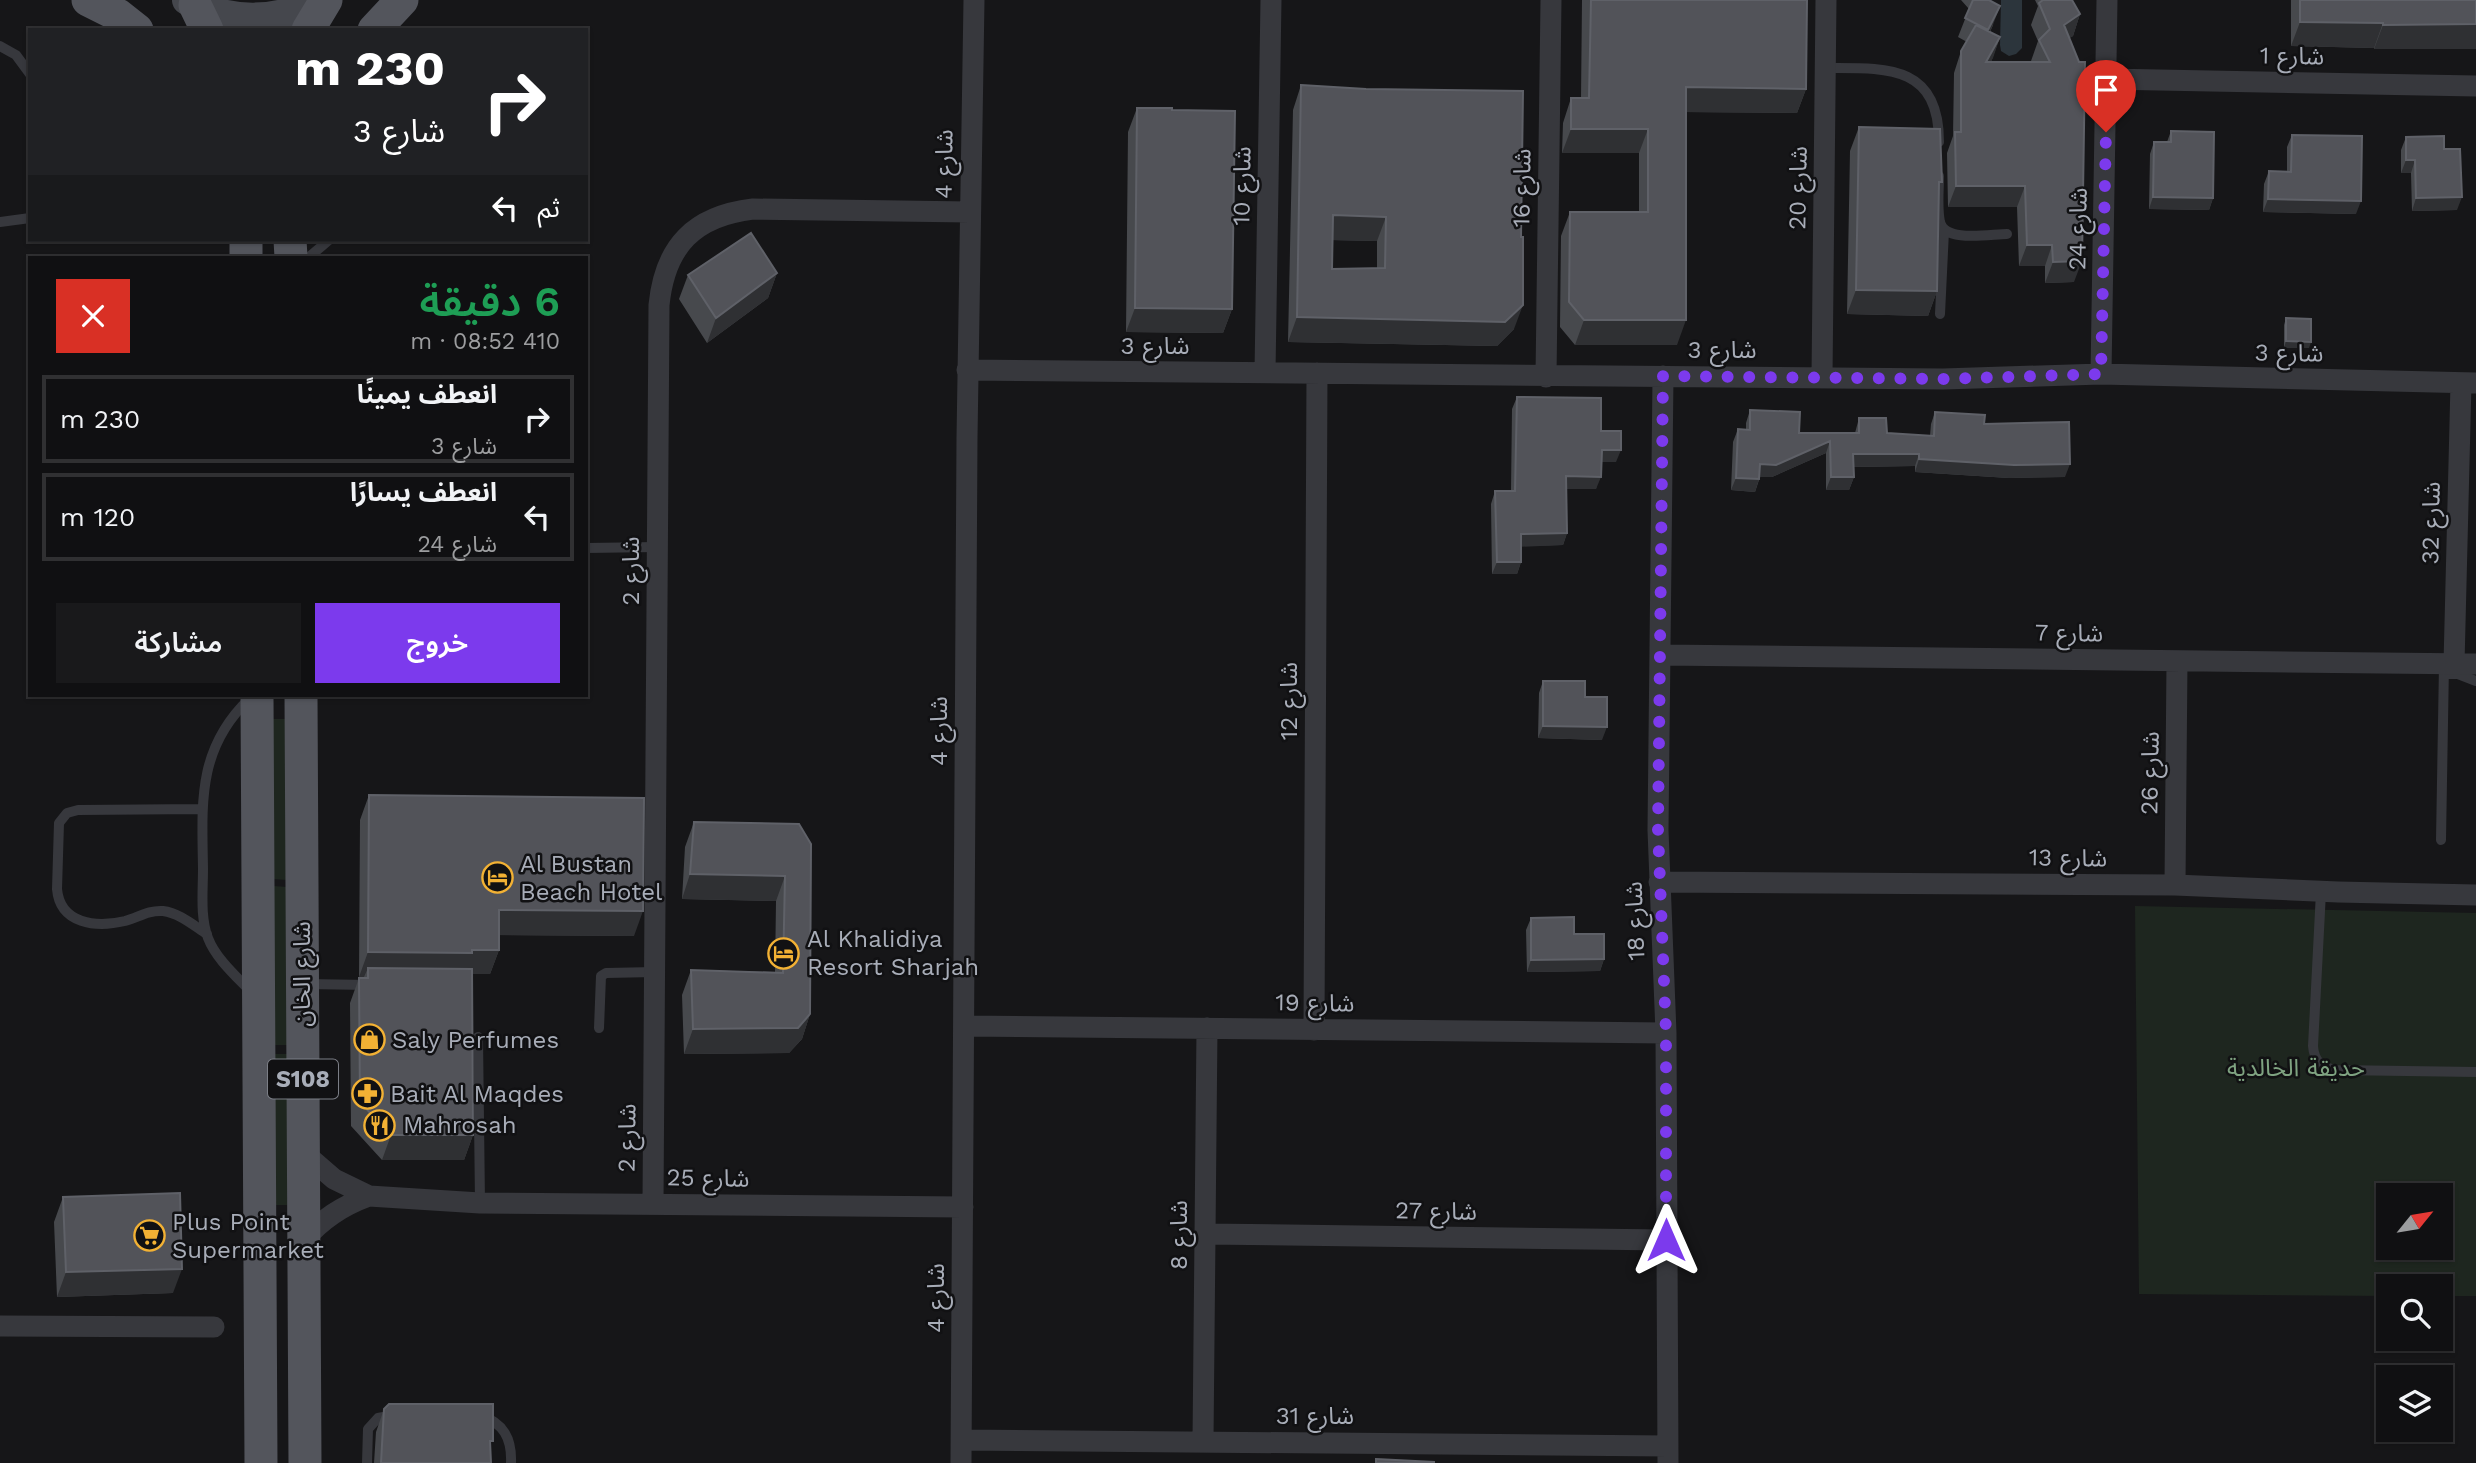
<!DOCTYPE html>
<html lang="ar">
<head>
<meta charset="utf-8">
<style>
	body { margin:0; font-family:"Work Sans","Noto Sans Arabic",sans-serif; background:#19191b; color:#f1f3f6; direction:rtl; height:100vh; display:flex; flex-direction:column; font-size:26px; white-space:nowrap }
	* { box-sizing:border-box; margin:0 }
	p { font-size:23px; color:#9c9d9f }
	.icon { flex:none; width:38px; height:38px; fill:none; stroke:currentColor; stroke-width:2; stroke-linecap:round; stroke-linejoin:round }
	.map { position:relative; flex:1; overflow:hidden; direction:ltr }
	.side { position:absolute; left:28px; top:256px; width:560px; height:441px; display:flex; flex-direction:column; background:#101012; border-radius:0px; box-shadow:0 2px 5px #0004,0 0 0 2px #303032; direction:rtl }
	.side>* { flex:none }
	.hud { position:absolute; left:28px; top:28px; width:560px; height:214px; border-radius:0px; box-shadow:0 2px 5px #0004,0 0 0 2px #303032; direction:rtl; background:#202124; color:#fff; overflow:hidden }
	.needle { width:46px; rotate:60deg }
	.controls { position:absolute; left:2376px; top:1183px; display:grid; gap:14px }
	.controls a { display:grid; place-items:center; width:77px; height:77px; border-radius:0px; background:#101012; box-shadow:0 2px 5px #0004,0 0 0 2px #303032; font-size:35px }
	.pin { position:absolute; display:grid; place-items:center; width:60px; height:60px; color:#fff; margin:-72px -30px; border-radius:50% 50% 50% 0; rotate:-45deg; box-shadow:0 0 7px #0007 }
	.pin .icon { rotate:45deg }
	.me { position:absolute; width:77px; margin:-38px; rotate:0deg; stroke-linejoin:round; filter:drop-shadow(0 0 5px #0008) }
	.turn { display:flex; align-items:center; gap:24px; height:147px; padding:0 28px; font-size:32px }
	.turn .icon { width:91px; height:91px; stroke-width:2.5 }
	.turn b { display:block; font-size:49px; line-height:60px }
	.then { display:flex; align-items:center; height:66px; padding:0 28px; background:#0003; gap:14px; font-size:26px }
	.round { display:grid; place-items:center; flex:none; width:74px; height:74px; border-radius:0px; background:#19191b }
	.head { display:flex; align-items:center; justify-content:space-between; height:119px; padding:0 28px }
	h1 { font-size:42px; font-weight:600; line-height:52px; color:#1e9e55 }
	.cta { display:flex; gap:14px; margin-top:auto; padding:14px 28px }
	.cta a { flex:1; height:80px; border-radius:0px; background:#7c3aed; color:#fff; font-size:28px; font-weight:600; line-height:80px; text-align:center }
	.cta a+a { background:#19191b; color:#f1f3f6 }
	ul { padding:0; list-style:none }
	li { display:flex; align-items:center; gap:21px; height:88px; margin:0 14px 10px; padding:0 14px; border:4px solid #303032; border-radius:0px }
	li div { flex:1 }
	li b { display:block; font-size:26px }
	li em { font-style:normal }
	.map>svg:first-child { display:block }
	.green { fill:#1e261f; fill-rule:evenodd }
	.water { fill:#2c353c }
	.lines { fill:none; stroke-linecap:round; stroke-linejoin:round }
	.lane { stroke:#37383d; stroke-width:10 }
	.street { stroke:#37383d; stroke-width:21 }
	.secondary { stroke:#45474d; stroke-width:30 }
	.primary { stroke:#53555c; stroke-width:33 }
	.wall { fill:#47494d; fill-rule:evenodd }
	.shaded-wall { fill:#2f3033 }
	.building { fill:#525359; stroke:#5f6168; stroke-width:2; fill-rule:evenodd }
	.route { stroke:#7c3aed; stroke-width:12; stroke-dasharray:0 21.6 }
	.labels { text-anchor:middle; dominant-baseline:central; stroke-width:5; stroke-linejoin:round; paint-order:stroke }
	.shield { fill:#111113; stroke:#7b7e86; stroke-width:2 }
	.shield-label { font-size:23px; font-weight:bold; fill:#a8adb8 }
	.street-label { font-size:24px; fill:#a8adb8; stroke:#111113 }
	.poi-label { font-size:24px; fill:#a8adb8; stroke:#111113; text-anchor:start }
	.park-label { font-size:24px; fill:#7fa381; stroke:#111113 }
</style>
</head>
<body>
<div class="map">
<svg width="2476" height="1463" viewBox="0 0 2476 1463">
	<rect width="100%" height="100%" fill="#161618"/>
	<!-- green -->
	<path class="green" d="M272,719h14l1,161 -14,-1z
		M274,886l13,1v158h-13z
		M2135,906l341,7v383h-35v-10h-52v10l-250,-2zM2389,1195h52v53h-52z
		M275,1054h12v151h-13z"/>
	<!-- water -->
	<path class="water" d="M2001,0h21v48l-6,6 -7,2 -8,-5 -1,-6z"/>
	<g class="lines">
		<!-- lane -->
		<path class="lane" d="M0,46l16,9 14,19
			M1825,68c61,0 114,-4 114,74
			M1939,176c0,14 -2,32 1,46 5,21 50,12 67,12
			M0,222l30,-4
			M309,257l20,-17
			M1940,314l4,-83
			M586,548l71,-1
			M2444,674h14l18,7
			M249,699c-52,50 -47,104 -46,170 0,23 -3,48 5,69 8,21 29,39 44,55
			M202,809l-124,1 -11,3 -8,10 -2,66c3,35 39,39 68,32 14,-4 23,-11 38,-10 16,2 30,14 44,23
			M2441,840l3,-176
			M2321,892l-8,154c1,14 8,22 23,24l140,2
			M305,984l65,1
			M599,1028l2,-52 5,-3 49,-1
			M478,1037l2,166
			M480,1415c24,8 32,24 31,48
			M367,1463l1,-34 10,-11 16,-3"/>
		<!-- street -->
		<path class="street" d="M2107,79l369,7
			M967,370l976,9 158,-5 375,9
			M1265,372l6,-372
			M2101,374l6,-374
			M1663,376l-5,454 8,203 2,430
			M1546,377l5,-377
			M1822,377l4,-377
			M1661,655l815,9
			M2454,664l7,-281
			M1659,882l516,3 163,7 138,3
			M2175,885l2,-224
			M964,1026l702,7
			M1314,1030l3,-657
			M304,1153l30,26 35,17 111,7 483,4
			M653,1204l6,-899c6,-59 35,-89 94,-96l217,3
			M1205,1234l461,6
			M303,1241c19,-22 39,-35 66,-45
			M0,1326l214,1
			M962,1440l706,6
			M1203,1442l4,-414
			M961,1463l6,-1025 7,-438"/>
		<!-- secondary -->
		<path class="secondary" d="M187,0c42,24 91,23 132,0"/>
		<!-- primary -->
		<path class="primary" d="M88,0l30,15 19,15
			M195,5l12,25
			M308,30l18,-30
			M374,30l28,-30
			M246,240v17
			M290,240l1,17
			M257,695l4,768
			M301,695l4,768"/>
	</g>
	<!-- wall -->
	<path class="wall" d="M1582,0h225l-1,89 -9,24 -111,-1 -9,233h-102l-15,-18 1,-91 9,-24h69v-59h-77l1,-30 8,-25h10z
		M1961,0h29l3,25 -3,7 10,5 -9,25h41l-1,-1 7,-20 -7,-16 7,-19 -3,-6h37l8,14 -7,22 -4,2 5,244 -29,1v-17h-26l-2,-59h-69l-1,-54 6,-17 1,-63 7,-22 6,-9 -9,-5 11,-28z
		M2291,0h185v49h-102v-1l-83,-2z
		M1301,85l213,244 -17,17 -209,-4 5,-232zM1333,240l44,1v27l-45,1z
		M1137,108l95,201 -9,24 -97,-1 2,-200z
		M1859,127l80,63 -2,101 -9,25 -81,-2 3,-163z
		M2171,131l42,67 -4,12 -60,-1 1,-55 4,-12h13z
		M2292,135l64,79 -93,-2 1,-28 5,-13h18v-24z
		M2406,137l38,12 13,61 -45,1 -1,-38h-10v-23z
		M777,273l-9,25 -61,45 -28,-44 9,-24z
		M2286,318l23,30h-25v-23z
		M1517,397l84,34 15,31h-15l-5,27h-30l1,44 -4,12 -42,1v16l-4,12h-25l-1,-70 4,-13h16l1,-82z
		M1750,410l49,23h56l4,-15 28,15 43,3 1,-12 4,-12 49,12 81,53 -56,1 -94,-6v-6l-61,1v10l-5,13h-23v-37l-54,24h-12l-5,15 -24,-2 2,-48 5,-13 8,1v-7z
		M1543,681l59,59 -64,-2 1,-45z
		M369,795l265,141 -135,-1v15l-9,24h-18l1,161 -9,25h-82l-31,-34 -1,-123 9,-25h5v-1h-5l1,-157z
		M694,822l105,2 11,190 -8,25 -13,14 -105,1 -2,-59 9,-25 84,2 1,-71 -94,-2 3,-52z
		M1531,918l43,16 30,25 -4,12 -73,1 -1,-42z
		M63,1197l110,96 -116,4 -3,-75z
		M384,1409l106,40 1,14h-117l2,-31z"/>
	<!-- shaded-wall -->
	<path class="shaded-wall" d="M2000,6l-7,19 -12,24 7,-19z
		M2080,14l-7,22 -16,10 7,-21z
		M2300,22l83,1 -9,25 -83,-2z
		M2476,24v25h-102l9,-24z
		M2000,37l-7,21 -14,25 7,-21z
		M1686,87l120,2 -9,24 -120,-1z
		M1571,129h77l-9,24h-77z
		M2406,160h9l-4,13h-10z
		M1956,186h69l-8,21h-69z
		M2153,197l60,1 -4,12 -60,-1z
		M2462,197l-5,13 -45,1 4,-13z
		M2268,199l93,2 -5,13 -93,-2z
		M1333,215l53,2 -9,24 -52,-1z
		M2027,245h25l-7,21h-26z
		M2082,261l-8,21 -29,1 8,-21z
		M777,273l-9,25 -61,45 9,-25z
		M1856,290l81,1 -9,25 -81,-2z
		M1523,305l-9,24 -17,17 -209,-4 9,-25z
		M1135,308l97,1 -9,24 -97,-1z
		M1584,320h102l-9,25h-102z
		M2286,341l25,1 -2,6h-25z
		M1830,441l-4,12 -54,24h-16l4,-13z
		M1602,450h19l-5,12h-19z
		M1853,454h66l-4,12 -66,1z
		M1919,459l151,5 -5,13 -56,1 -94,-6z
		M1566,476l35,1 -5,12h-35z
		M1831,477h23l-5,13h-23z
		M1736,478l23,1 -4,13 -24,-2z
		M1567,533l-4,12 -47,2 5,-13z
		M1497,562h24l-4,12h-25z
		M1543,726l64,1 -5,13 -64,-2z
		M690,874l95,2 -9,25 -94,-2z
		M499,910l144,1 -9,25 -144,-1z
		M472,950h27l-9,24h-26l-96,-6 -4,9h-5l9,-25z
		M1604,959l-4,12 -73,1 4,-12z
		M810,1014l-8,25 -13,14 -105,1 9,-25z
		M391,1135h82l-9,25h-82z
		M182,1269l-9,24 -116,4 9,-25z"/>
	<!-- building -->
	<path class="building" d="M1591,0h216l-1,89 -120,-2v233h-102l-15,-18 1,-90h78v-83h-77v-31h18z
		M1973,0h16l11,6 -12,24 -23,-12z
		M2043,0h29l8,14 -16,11 15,37h6l-3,199 -29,1 -1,-17h-25l-2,-59h-69l-1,-54h6v-81l15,-26 24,12 -14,25h64l-11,-22 11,-11 -11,-26z
		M2300,0h176v24l-93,1v-2l-83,-1z
		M1301,85l65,4 157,2 -2,146h2v68l-18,17 -208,-5zM1333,215l53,2 -1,51 -53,1z
		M1137,108h35v2l63,1 -3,198 -97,-1z
		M1859,127l81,2 2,53h-3l-2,109 -81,-1z
		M2171,131l43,1 -1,66 -60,-1 1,-55h17z
		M2292,135l70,1 -1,65 -93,-2 1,-28 22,1z
		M2444,136v13h16l2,48 -46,1 -1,-38h-9v-23z
		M751,233l26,40 -61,45 -28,-43z
		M2286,318l25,1v23l-25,-1z
		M1517,397l84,1v33h20v19h-19l-1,27 -35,-1 1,57 -46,1v28h-24l-2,-71h20z
		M1750,410l50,2 -1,21h60v-15h27l1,15 47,3 1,-24 50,3 -1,9 85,-2 1,42 -56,1 -95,-6v-5h-66l1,23h-23l-1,-36 -54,24 -16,-1 -1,15 -23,-1 2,-49 12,1z
		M1543,681h42v16h22v30l-64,-1z
		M369,795l275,3 -1,113 -144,-1v40h-27v3l-104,-1z
		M694,822l105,2 12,20 -1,170 -12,14 -105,1 -2,-59 92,3 2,-97 -95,-2z
		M1574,917v17h30v25l-73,1v-42z
		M368,968l104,1 1,166h-82l-31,-33 -1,-124h9z
		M180,1193l2,76 -116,3 -3,-75z
		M389,1404h104v37h-3l1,22h-110l3,-54z
		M1376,1459l58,3v1h-58z"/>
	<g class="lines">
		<!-- route -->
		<path class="route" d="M1666,1240v-207l-8,-203 5,-454 280,3 158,-5 5,-242"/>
	</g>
	<!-- icons -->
	<defs>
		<symbol id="hotel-ring" viewBox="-11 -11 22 22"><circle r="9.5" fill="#111113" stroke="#f2b134" stroke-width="1.5"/><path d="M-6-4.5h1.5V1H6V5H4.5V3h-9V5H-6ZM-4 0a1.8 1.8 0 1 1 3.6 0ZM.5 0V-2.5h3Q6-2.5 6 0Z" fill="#f2b134"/></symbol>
		<symbol id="shop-ring" viewBox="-11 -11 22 22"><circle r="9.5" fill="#111113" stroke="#f2b134" stroke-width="1.5"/><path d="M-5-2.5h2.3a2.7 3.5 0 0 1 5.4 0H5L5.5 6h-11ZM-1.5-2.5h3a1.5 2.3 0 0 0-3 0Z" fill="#f2b134"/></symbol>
		<symbol id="pharmacy-ring" viewBox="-11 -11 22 22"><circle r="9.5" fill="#111113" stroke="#f2b134" stroke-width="1.5"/><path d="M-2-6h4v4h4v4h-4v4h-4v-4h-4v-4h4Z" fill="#f2b134"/></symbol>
		<symbol id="restaurant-ring" viewBox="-11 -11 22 22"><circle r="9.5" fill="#111113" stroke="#f2b134" stroke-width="1.5"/><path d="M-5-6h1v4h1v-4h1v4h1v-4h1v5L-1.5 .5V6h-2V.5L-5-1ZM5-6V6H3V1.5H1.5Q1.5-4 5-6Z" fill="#f2b134"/></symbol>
		<symbol id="supermarket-ring" viewBox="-11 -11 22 22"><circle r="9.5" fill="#111113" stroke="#f2b134" stroke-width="1.5"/><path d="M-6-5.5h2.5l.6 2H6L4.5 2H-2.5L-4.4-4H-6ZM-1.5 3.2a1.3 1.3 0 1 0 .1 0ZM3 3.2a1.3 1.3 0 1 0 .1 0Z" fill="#f2b134"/></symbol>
	</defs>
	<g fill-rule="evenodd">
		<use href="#hotel-ring" x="480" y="860" width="35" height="35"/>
		<use href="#hotel-ring" x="766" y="936" width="35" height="35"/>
		<use href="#shop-ring" x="352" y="1022" width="35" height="35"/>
		<use href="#pharmacy-ring" x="350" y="1076" width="35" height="35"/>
		<use href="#restaurant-ring" x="362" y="1108" width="35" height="35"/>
		<use href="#supermarket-ring" x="132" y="1218" width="35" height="35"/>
	</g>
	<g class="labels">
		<!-- shield labels -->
		<rect class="shield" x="268" y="1059.5" width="70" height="39" rx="5"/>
		<g class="shield-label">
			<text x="303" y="1079">S108</text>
		</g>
		<!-- street labels -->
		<g class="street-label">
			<text transform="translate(2292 56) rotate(1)">شارع 1</text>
			<text transform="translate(944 164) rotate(-89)">شارع 4</text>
			<text transform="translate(1242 186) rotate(-89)">شارع 10</text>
			<text transform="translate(1522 188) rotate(-89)">شارع 16</text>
			<text transform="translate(1798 188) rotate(-89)">شارع 20</text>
			<text transform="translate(2078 229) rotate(-89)">شارع 24</text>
			<text x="1155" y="346">شارع 3</text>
			<text x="1722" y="350">شارع 3</text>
			<text transform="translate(2289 353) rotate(1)">شارع 3</text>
			<text transform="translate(2431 523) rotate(-89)">شارع 32</text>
			<text transform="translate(631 571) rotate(-90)">شارع 2</text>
			<text transform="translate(2069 633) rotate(1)">شارع 7</text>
			<text transform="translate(1289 701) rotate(-90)">شارع 12</text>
			<text transform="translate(939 731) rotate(-90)">شارع 4</text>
			<text transform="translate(2150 773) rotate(-89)">شارع 26</text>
			<text transform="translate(2068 858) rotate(1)">شارع 13</text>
			<text transform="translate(1635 921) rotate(-92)">شارع 18</text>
			<text transform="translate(302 974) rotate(-90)">شارع الخان</text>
			<text transform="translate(1315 1003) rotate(1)">شارع 19</text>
			<text transform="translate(627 1138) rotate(-89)">شارع 2</text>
			<text transform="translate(708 1178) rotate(1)">شارع 25</text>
			<text transform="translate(1436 1211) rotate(1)">شارع 27</text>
			<text transform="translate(1179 1235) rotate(-90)">شارع 8</text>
			<text transform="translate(936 1298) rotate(-90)">شارع 4</text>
			<text x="1315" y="1416">شارع 31</text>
		</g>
		<!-- poi labels -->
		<g class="poi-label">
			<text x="520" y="864">Al Bustan<tspan x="520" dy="28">Beach Hotel</tspan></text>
			<text x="807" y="939">Al Khalidiya<tspan x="807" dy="28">Resort Sharjah</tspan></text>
			<text x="392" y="1040">Saly Perfumes</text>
			<text x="390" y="1094">Bait Al Maqdes</text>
			<text x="403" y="1125">Mahrosah</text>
			<text x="172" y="1222">Plus Point<tspan x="172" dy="28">Supermarket</tspan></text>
		</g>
		<!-- park labels -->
		<g class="park-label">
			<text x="2296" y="1068">حديقة الخالدية</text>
		</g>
	</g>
</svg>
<div class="controls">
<a><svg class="needle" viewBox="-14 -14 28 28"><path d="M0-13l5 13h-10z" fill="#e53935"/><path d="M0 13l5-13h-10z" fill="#9c9d9f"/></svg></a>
<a><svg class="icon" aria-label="search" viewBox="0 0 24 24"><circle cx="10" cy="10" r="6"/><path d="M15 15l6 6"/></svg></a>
<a><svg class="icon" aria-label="layers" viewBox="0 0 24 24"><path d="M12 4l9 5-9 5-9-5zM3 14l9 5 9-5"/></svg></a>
</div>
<div class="pin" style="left:2106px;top:132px;background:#d93025"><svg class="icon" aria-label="arrive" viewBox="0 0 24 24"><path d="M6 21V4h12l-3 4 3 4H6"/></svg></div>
<svg class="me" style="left:1666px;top:1240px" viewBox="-20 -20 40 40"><path d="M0-17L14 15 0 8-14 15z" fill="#7c3aed" stroke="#fff" stroke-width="4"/></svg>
<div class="hud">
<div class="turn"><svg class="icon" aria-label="right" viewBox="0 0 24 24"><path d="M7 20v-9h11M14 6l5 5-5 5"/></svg><div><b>230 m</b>شارع 3</div></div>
<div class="then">ثم<svg class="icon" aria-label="left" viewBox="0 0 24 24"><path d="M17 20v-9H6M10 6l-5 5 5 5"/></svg></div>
</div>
<section class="side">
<div class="head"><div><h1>6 دقيقة</h1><p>410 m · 08:52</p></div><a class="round" style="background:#d93025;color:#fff"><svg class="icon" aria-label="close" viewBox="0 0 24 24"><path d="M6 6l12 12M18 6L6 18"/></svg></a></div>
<ul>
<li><svg class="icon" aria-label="right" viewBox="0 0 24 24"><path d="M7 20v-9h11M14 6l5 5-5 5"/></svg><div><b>انعطف يمينًا</b><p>شارع 3</p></div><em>230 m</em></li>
<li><svg class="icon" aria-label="left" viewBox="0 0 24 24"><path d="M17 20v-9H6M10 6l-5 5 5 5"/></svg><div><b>انعطف يسارًا</b><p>شارع 24</p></div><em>120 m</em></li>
</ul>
<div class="cta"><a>خروج</a><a>مشاركة</a></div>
</section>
</div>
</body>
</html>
